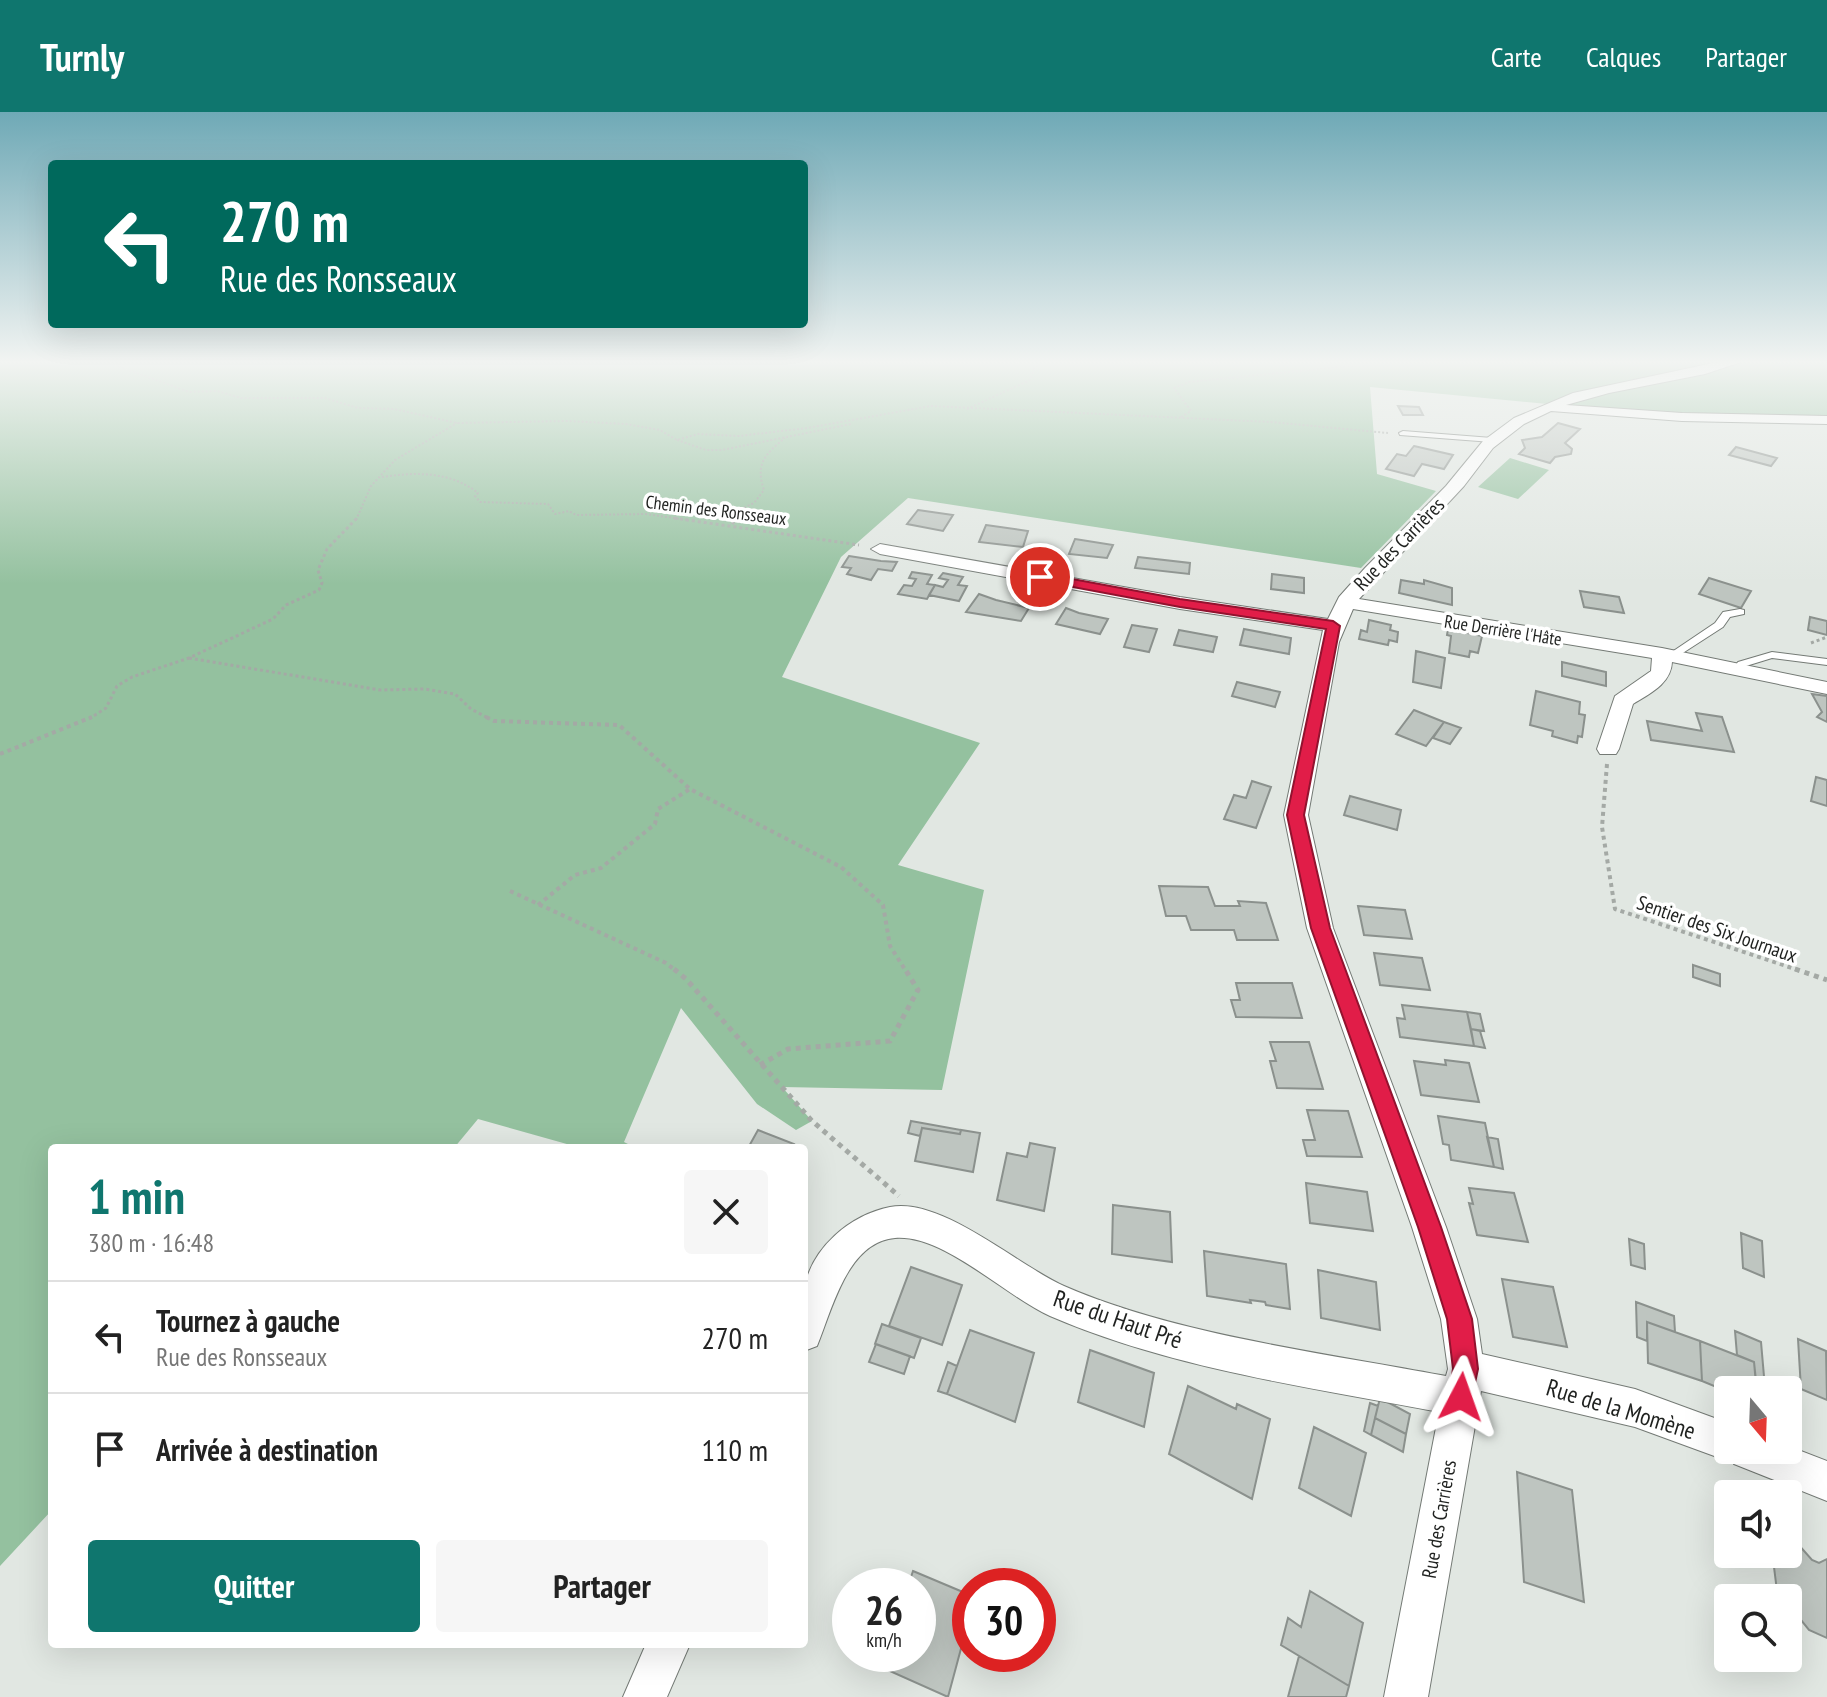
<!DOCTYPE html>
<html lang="fr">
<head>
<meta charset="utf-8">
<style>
	body { margin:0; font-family:"PT Sans Narrow",sans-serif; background:#f6f6f6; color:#222; height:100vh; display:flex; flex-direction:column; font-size:30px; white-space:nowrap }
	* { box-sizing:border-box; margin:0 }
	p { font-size:26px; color:#767676 }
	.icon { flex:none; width:44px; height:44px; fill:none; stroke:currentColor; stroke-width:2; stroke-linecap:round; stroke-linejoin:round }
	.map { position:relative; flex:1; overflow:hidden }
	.details { position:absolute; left:48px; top:1032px; width:760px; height:504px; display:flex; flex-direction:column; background:#fff; border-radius:8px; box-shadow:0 8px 32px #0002 }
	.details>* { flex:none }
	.guide { position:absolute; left:48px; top:48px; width:760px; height:168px; border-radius:8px; box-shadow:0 8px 32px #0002; background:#00695c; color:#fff; overflow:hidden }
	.needle { width:52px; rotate:161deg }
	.tools { position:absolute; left:1714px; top:1264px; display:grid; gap:16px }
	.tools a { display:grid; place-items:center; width:88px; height:88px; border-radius:8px; background:#fff; box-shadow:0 8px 32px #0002; font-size:40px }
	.speed { position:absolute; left:832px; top:1456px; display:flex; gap:16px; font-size:40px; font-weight:700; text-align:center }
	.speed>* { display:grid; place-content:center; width:104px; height:104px; border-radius:50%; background:#fff; box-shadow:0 8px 32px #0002; line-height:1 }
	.speed small { font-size:20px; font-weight:400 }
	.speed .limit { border:12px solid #d22; background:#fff; color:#111 }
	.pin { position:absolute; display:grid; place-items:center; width:68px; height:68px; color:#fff; margin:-34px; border:4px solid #fff; border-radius:50%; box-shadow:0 2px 8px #0007 }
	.me { position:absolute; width:88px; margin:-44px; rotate:4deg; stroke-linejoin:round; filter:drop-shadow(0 0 6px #0008) }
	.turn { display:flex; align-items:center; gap:28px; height:168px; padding:0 40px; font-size:36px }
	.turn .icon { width:104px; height:104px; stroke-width:2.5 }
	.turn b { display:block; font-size:56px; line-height:68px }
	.round { display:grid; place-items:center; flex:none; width:84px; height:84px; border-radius:8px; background:#f6f6f6 }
	.overview { display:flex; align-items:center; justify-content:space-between; height:136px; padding:0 40px }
	h1 { font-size:48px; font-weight:700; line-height:60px; color:#0f766e }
	.primary-button { display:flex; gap:16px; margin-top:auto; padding:16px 40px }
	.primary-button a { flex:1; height:92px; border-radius:8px; background:#0f766e; color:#fff; font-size:32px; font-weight:700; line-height:92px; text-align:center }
	.primary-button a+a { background:#f6f6f6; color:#222 }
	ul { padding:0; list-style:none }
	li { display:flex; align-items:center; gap:24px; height:112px; padding:0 40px; border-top:2px solid #e0e0e0 }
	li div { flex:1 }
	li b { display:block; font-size:30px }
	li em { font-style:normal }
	header { display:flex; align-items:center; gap:48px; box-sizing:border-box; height:112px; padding:0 40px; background:#0f766e; color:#fff }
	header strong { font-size:38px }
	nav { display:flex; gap:44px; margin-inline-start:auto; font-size:28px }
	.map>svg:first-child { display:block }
	.green { fill:#94c19f }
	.building { fill:#bec5c0; stroke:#8b918d; stroke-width:2 }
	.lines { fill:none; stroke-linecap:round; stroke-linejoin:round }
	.lane-casing { stroke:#747a75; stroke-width:2 }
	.street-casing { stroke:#747a75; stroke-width:2 }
	.path-far3 { stroke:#a4a9a5; stroke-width:2; stroke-dasharray:2 2; stroke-linecap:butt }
	.path-far2 { stroke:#a4a9a5; stroke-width:3; stroke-dasharray:3 3; stroke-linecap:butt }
	.path-far1 { stroke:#a4a9a5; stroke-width:4; stroke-dasharray:4 4; stroke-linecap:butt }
	.path { stroke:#a4a9a5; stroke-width:5; stroke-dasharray:5 5; stroke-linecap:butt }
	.lane { fill:#fff; fill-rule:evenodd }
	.street { fill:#fff; fill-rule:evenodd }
	.route { fill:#e11d48; stroke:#92132f; stroke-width:2 }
	.labels { text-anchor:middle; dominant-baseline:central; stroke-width:7; stroke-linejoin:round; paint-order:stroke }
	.far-street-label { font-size:18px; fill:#1f211f; stroke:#fff }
	.street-label { font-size:20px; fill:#1f211f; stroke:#fff }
	.near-street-label { font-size:24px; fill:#1f211f; stroke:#fff }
</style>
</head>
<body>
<header>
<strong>Turnly</strong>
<nav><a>Carte</a><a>Calques</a><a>Partager</a></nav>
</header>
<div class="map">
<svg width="1827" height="1585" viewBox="0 0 1827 1585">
	<rect width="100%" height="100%" fill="#e1e7e2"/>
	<!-- green -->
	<path class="green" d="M0,250h1827v58l-145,-3 -312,-30 7,87 59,17 -75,77 -453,-70 -67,59 -59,120 198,66 -82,122 86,25 -42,200 -160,-3 30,34 -16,9 -39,-26 -76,-96 -57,134 12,6h-55l-103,-29 -24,29h-402v362l-52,56z
		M1510,346l39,12 -31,29 -40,-12z"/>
	<!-- building -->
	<path class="building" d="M1398,294l21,1 4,8h-20z
		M1558,311l22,6 -15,14 7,6 -1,5 -16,3 -5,6 -31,-9 6,-6 -3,-8 20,-3z
		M1414,334l39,9 -9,14 -22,-5 -8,12 -28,-7 11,-15 9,2z
		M1736,335l41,11 -6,8 -42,-11z
		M918,398l35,5 -10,16 -36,-7z
		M986,413l42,6 -5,16 -44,-5z
		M1075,427l38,6 -6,13 -38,-4z
		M849,444l32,5 16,1 -5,9 -14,-2 -7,11 -24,-6 4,-6 -9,-1z
		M1138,445l52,6 -1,11 -54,-6z
		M912,460l20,3 -5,9 8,1 -8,14 -29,-5 6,-9 8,1 4,-7 -7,-1z
		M943,461l20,4 -5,8 9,1 -8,15 -30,-6 6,-10 8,2 5,-7 -9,-2z
		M1272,462l32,4v15l-33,-4z
		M1709,466l42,13 -10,17 -42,-14z
		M1401,468l23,4v-4l28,8v17l-53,-12z
		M1580,479l39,6 5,16 -40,-6z
		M979,482l17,6 33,8 -8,13 -55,-9z
		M1066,496l13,5 29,6 -8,15 -44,-10z
		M1810,505l17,4v14l-19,-5z
		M1369,508l22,5 -1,5 8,2 -1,10 -8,-2 -1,5 -29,-6 2,-9 6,2z
		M1132,513l25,4 -8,23 -25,-5z
		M1244,517l47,9 -2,16 -49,-9z
		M1448,517l34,7 -4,17 -8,-2 -1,6 -20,-4 2,-17 -4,-1z
		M1179,518l38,7 -4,15 -39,-7z
		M1416,539l29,7 -4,30 -28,-6z
		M1562,550l44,10v14l-44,-10z
		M1237,570l43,10 -5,15 -43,-11z
		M1536,579l44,11 -1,12 6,1 -3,22 -4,-1 -1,7 -25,-7 1,-5 -23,-6z
		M1812,582l15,2v26l-10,-5 5,-5z
		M1414,598l30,12 -18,24 -30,-12z
		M1696,601l26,4 12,35 -83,-12 -4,-19 55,10z
		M1444,610l17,6 -11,16 -17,-6z
		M1816,665l11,3v26l-16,-5z
		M1252,669l19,6 -15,41 -32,-9 10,-24 12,3z
		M1350,684l51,14 -4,20 -53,-15z
		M1159,774l49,1 7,19h25l-2,-5 28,2 12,37h-41l-3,-10h-43l-5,-14h-20z
		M1358,794l47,4 7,29 -48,-4z
		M1374,841l48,5 8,32 -50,-5z
		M1693,853l27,9v12l-27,-9z
		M1236,871h56l10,35 -66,-1 -5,-17h9z
		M1402,893l65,7 7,34 -74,-9 -3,-19 8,1z
		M1467,900l13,2 4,17 -13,-2z
		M1471,917l9,2 5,17 -11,-2z
		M1270,930h39l14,47 -46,-1 -7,-27h6z
		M1445,948l24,3 10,39 -58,-7 -7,-34 32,4z
		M1307,998l41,1 14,46 -55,-1 -4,-16h12z
		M1438,1004l47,7 9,44 -43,-7 -2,-15 -6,-1z
		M911,1009l50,9 -1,4 -38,-6 -2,8 -12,-3z
		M922,1016l38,6 1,-4 19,3 -7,39 -58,-11z
		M758,1018l36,14 -2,4h-44z
		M1487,1025l11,2 5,30 -9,-2z
		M1030,1031l25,5 -11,63 -47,-11 10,-47 20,4z
		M1306,1071l61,9 6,39 -63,-8z
		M1469,1076l45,5 14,49 -51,-7 -8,-32 4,1z
		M1113,1093l57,7 2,50 -60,-8z
		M1741,1121l21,8 2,36 -21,-9z
		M1629,1127l15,5 1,25 -14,-4z
		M1204,1139l82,13 4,45 -24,-4 -1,-3 -15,-2 1,3 -44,-7z
		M911,1155l51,18 -20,60 -53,-19z
		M1318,1158l58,12 4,48 -59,-12z
		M1502,1167l51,8 14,60 -54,-10z
		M1636,1190l38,14 1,16 -28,-10v19l-10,-4z
		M1647,1210l53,19 2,40 -54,-18z
		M882,1212l39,14 -7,20 -39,-14z
		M970,1218l64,23 -19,69 -68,-28z
		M1735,1219l26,11 4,46 -9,-4 -2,-22 -17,-7z
		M1798,1227l28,12 1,49 -26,-11z
		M1700,1229l54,21 3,28h-29v5l-4,-5 -22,-9z
		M876,1232l34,12 -6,18 -35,-12z
		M1090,1238l64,23 -10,54 -66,-25z
		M948,1250l9,4 -10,28 -9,-3z
		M1188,1274l48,23 1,-5 33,15 -18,80 -83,-45z
		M1380,1286l30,16 -4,20 -31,-16z
		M1370,1291l8,3 -7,29 -7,-4z
		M1375,1306l31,16 -3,18 -32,-17z
		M1314,1315l52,26 -15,63 -52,-28z
		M1517,1360l55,18 12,112 -60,-20z
		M1797,1431l15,17 7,3 8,-4v79l-18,-8 -21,-26v-6h-5l-6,-7 -4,-32 15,-5v-5z
		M913,1459l57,24v20l-22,82 -65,-29 5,-14h30v-68h-10z
		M1310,1479l53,32 -14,63 -68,-41 7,-27 13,9z
		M1299,1544l50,30 -3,11h-58z"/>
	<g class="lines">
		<defs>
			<path id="lane" d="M1403,319l89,7 4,2 -4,2 -92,-7 -1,-2z
				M1740,497l4,1v4l-14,3 -7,10 -48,31h-8l-1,-2 49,-33 8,-11z
				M1772,540l55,7v6l-55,-7 -26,8 -3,5 -4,1 -6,-3 5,-7z"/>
			<path id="street" d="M1718,250h23l-36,12 -96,19 -43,12 116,8 145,3v8l-145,-3 -131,-10 -27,13 -31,24 -29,38 -105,113 303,49 165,34v12l-155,-32c-1,22 -23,32 -39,42l-14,45 -3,5h-16l-3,-5 18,-53 36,-25 1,-13 -299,-49 -14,33 -31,173 25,113 113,299 31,92 5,35 153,35 93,34v27h60v-4l39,15v40l-93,-37 -1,-5 -5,2 -93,-34 -154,-36 -53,306h-44l55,-285c-130,-25 -266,-43 -389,-96 -45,-20 -106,-82 -155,-78 -48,4 -63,72 -78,108l-13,5c0,-19 -3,-42 0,-61 7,-42 46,-75 86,-83 52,-10 127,58 174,79 112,49 261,67 382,90l2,-7 -7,-50 -29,-92 -105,-299 -23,-113 39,-185 -143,-21 -300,-55 -9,-5 9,-5 300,53 148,22 11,-22 26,-29 81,-82 37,-45 31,-23 59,-25z
				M646,1532h44l-23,53h-44z"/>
		</defs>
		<!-- lane casing -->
		<use href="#lane" class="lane-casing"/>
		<!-- street casing -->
		<use href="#street" class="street-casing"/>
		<!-- path-far3 -->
		<path class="path-far3" d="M107,250l82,30 28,-1 24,7h84l33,10 36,1 63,14 110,-2 59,3 34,6 17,10 21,-6 41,2 68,-8 124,-22 340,16 117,11
			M967,297l63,-29 7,-18
			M1181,305l10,-6 -17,-23 15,-6 199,-20
			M677,328l29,10h16l129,-26
			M382,365c33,-5 68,-6 96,16l-3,3 5,6 68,2 7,10 14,-3 7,4 70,-1 42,6
			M356,408l15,-34 24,-26 62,-37
			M736,408l3,-10 15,-7 10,-13c-9,-26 1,-36 21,-52"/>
		<!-- path-far2 -->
		<path class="path-far2" d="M674,406l185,27
			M732,412l6,-6
			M1811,531l16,-6
			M189,546l191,32 45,-1 30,5 16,15 19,10
			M89,607l17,-11 11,-22 15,-9 57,-19 84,-39 13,-14 33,-15 3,-7 -4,-13 9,-21 30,-31"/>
		<!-- path-far1 -->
		<path class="path-far1" d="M486,605l8,4 125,4 71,64 151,78 42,38 7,41 16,25
			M0,642l92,-37
			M1607,652l-5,63 13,82 186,62
			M510,779l156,72 10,8
			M538,793l37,-30 26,-7 54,-44 3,-15 32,-20"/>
		<!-- path -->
		<path class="path" d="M674,857l12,10 126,142 87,75
			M1795,857l32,11
			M760,953l28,-16 102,-8 28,-51 -13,-21"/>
		<!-- lane -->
		<use href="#lane" class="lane"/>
		<!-- street -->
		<use href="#street" class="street"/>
	</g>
	<!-- sky -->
	<linearGradient id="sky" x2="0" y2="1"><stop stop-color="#6fa9b6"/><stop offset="0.53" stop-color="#f2f4f2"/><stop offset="1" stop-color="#f2f4f2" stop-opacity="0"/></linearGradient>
	<rect width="1827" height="472" fill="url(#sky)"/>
	<!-- route -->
	<path class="route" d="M1040,461l140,26 153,22 7,5 -36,189 26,113 111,299 31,92 6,50 -8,37 -9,4 -9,-4 -4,-9 5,-28 -6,-50 -29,-92 -107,-299 -24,-113 39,-186 -146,-22 -145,-27v-6z"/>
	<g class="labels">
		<!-- far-street labels -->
		<g class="far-street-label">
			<text transform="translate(716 398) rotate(7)">Chemin des Ronsseaux</text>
			<text transform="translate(1503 518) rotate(9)">Rue Derrière l'Hâte</text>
		</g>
		<!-- street labels -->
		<g class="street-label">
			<text transform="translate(1399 432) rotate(-46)">Rue des Carrières</text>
			<text transform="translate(1717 817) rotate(19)">Sentier des Six Journaux</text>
			<text transform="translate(1439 1407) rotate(-80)">Rue des Carrières</text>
		</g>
		<!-- near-street labels -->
		<g class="near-street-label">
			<text transform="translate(1118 1207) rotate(19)">Rue du Haut Pré</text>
			<text transform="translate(1621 1297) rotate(17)">Rue de la Momène</text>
		</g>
	</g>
</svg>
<div class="tools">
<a><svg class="needle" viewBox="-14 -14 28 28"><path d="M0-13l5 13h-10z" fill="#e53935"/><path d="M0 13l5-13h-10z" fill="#767676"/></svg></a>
<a><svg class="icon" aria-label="sound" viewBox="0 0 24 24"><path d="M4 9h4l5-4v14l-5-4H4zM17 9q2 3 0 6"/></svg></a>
<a><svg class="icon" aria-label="search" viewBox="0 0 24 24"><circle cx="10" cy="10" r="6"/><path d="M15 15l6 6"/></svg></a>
</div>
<div class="speed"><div>26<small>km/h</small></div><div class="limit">30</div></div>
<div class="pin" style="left:1040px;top:465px;background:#d93025"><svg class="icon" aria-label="arrive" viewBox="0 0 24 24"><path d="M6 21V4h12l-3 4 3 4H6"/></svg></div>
<svg class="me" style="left:1461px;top:1285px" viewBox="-20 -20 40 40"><path d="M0-17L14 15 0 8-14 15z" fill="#e11d48" stroke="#fff" stroke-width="4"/></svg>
<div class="guide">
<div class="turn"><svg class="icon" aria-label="left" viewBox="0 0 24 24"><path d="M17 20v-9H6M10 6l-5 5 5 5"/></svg><div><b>270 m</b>Rue des Ronsseaux</div></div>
</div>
<section class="details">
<div class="overview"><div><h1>1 min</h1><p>380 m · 16:48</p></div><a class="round"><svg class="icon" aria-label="close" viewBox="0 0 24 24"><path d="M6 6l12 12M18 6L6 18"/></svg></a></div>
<ul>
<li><svg class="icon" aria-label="left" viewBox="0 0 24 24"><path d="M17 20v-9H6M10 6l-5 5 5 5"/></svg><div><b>Tournez à gauche</b><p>Rue des Ronsseaux</p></div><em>270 m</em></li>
<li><svg class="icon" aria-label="arrive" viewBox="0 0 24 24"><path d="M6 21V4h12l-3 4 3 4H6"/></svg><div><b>Arrivée à destination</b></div><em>110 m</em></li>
</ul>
<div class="primary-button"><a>Quitter</a><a>Partager</a></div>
</section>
</div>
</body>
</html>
